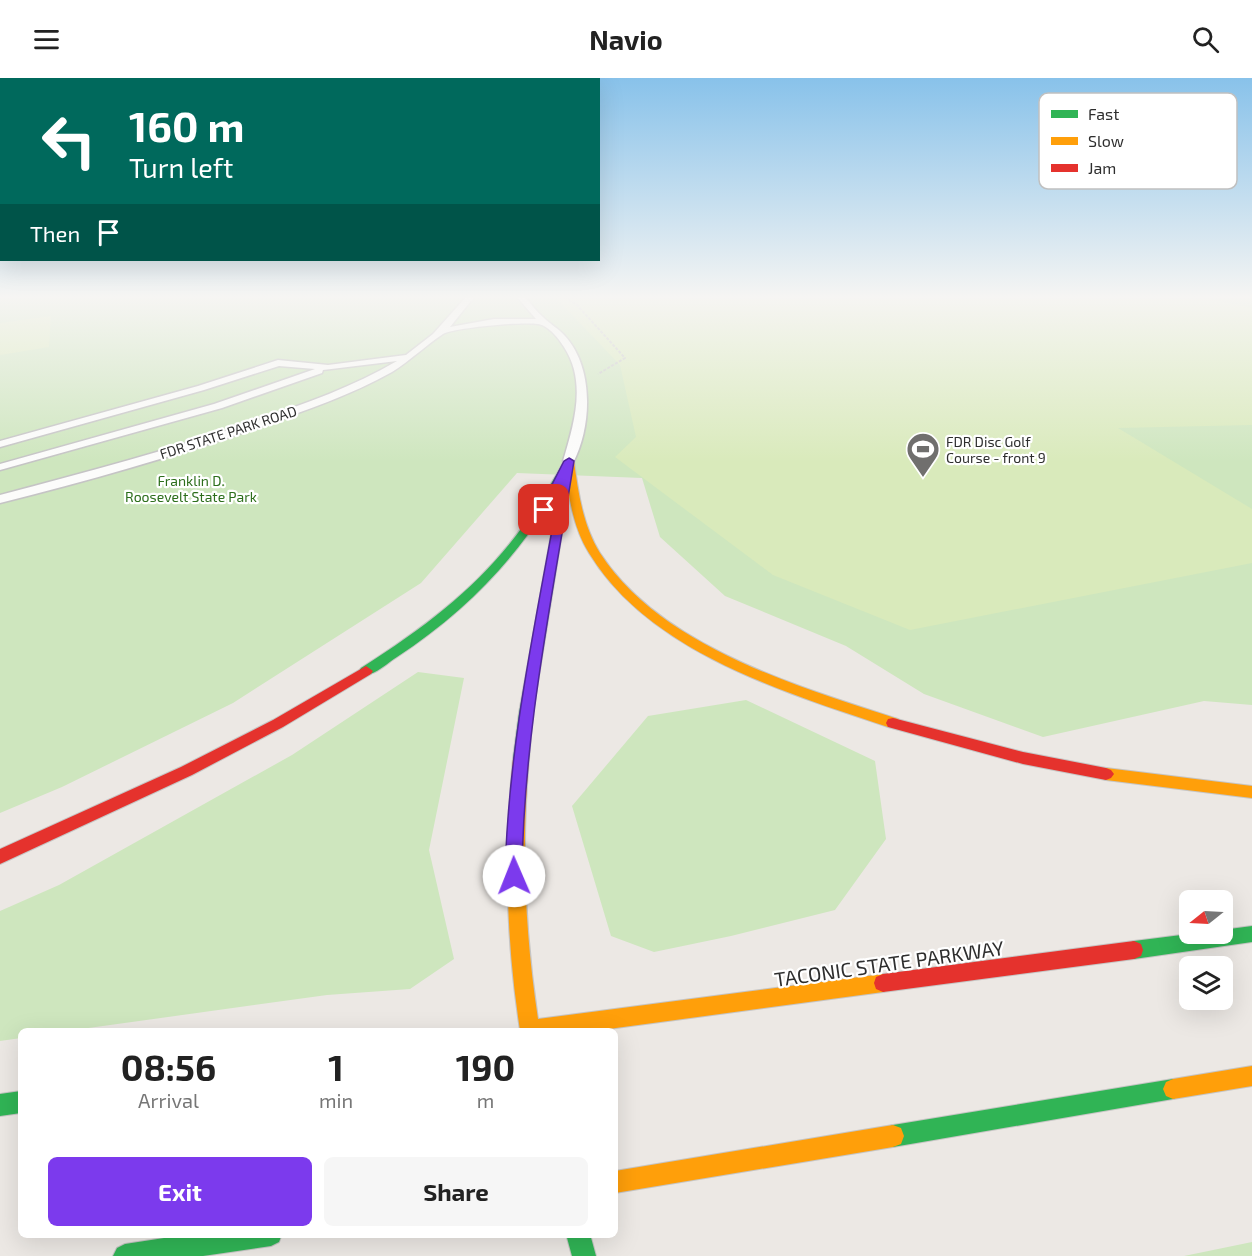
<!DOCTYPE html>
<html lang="en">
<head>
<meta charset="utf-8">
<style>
	body { margin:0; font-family:"Exo 2",sans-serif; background:#f6f6f6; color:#222; height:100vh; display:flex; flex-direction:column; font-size:22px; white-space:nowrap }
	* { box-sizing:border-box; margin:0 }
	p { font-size:20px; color:#767676 }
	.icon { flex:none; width:33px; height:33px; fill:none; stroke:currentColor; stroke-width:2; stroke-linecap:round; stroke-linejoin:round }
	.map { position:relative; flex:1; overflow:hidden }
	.side { position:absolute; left:18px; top:950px; width:600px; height:210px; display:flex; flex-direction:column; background:#fff; border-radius:9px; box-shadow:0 6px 24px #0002 }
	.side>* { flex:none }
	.guide { position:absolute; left:0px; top:0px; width:600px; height:183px; box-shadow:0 6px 24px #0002; background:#00695c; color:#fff; overflow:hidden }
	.needle { width:39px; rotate:252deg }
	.buttons { position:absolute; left:1179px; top:812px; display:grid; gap:12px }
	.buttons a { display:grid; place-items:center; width:54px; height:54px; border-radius:9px; background:#fff; box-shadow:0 6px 24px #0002; font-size:30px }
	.pin { position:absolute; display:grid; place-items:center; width:51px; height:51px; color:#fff; margin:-26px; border-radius:12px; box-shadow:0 3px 9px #0006 }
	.me { position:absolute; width:66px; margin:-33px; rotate:359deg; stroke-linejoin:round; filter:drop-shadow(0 0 4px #0008) }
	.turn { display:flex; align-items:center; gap:21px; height:126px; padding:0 30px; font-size:27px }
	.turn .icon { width:78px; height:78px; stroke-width:2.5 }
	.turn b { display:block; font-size:42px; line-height:51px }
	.then { display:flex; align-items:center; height:57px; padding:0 30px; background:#0003; gap:12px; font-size:22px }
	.eta { display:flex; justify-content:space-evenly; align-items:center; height:102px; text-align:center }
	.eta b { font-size:36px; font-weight:700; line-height:42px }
	.cta { display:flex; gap:12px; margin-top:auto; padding:12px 30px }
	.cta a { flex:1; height:69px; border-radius:9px; background:#7c3aed; color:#fff; font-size:24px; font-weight:700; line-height:69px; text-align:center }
	.cta a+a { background:#f6f6f6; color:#222 }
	header { display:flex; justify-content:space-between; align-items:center; height:78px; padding:0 30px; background:#fff; font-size:27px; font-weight:700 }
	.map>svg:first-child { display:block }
	.green { fill:#cee6be }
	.pitch { fill:#d9eabb }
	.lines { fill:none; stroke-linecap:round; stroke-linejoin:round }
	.lane-casing { stroke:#c5c4c5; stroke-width:3 }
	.fast-casing { stroke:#c6c5c4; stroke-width:2 }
	.slow-casing { stroke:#c6c5c4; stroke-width:2 }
	.jam-casing { stroke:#c6c5c4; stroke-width:2 }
	.path { stroke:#c9c9c8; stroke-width:2; stroke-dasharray:3 1.5; stroke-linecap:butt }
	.lane { fill:#fcfcfb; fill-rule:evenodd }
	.fast { fill:#30b455; fill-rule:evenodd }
	.slow { fill:#ff9f0a; fill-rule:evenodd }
	.jam { fill:#e5322d; fill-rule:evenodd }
	.route { fill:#7c3aed; stroke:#51269a; stroke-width:1.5 }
	.labels { text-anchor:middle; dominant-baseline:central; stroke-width:4.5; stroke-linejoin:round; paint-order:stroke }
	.far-street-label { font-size:14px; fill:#2e2e2e; stroke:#fff }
	.far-poi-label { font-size:14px; fill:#2e2e2e; stroke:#fff; text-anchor:start }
	.far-park-label { font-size:14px; fill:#2c6e1b; stroke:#fff }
	.near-street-label { font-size:20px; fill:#2e2e2e; stroke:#fff }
	.key { fill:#fff; stroke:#c0c0c0; stroke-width:1.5 }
	.key-label { font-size:16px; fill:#2e2e2e }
</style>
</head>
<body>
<header><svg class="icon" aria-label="menu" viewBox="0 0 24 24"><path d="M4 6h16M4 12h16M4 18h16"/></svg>Navio<svg class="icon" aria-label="search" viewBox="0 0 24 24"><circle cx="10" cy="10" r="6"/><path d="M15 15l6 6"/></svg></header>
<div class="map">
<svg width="1252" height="1178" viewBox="0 0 1252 1178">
	<rect width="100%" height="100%" fill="#ece8e4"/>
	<!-- green -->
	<path class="green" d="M0,219h1252v408l-48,-4 -161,36 -119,-43 -78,-48 -121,-50 -65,-59 -18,-59 -125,-5 -96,110 -188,120 -171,84 -62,26z
		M418,594l46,6 -35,172 25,109 -44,30 -83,6 -253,35h-53v8l-21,3v-130l59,-26 233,-130z
		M746,622l129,61 11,78 -51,71 -104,26 -77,16 -43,-16 -39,-130 76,-90z
		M1252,1164v14h-68z"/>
	<!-- pitch -->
	<path class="pitch" d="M555,219h646l51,11v117l-134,3 134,81v54l-342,67 -137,-55 -158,-118 21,-20 -16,-72z
		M51,238l-2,31 -49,8v-32z"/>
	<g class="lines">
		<defs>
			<path id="lane" d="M466,219h8l-24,30 44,-8h42l-19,-22h8c6,7 12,15 19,21 6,6 15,11 21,18 29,32 27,90 8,127l-4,1 -6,-3c11,-37 24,-79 1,-114 -5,-8 -13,-18 -22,-22 -12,-5 -89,3 -99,9 -18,12 -32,26 -51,38 -41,23 -86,38 -130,54 -86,30 -174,55 -262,77v-8c87,-23 174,-46 258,-75 48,-17 95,-33 139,-59l-74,9 -1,3 -100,35 -222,62v-6l214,-60 101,-35 -36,-3 -75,24 -204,57v-6l198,-55 80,-26 50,5 78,-10 27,-21z"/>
			<path id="fast" d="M569,380l5,3c-45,84 -97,143 -177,196 -10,6 -24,21 -36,17l-2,-3 2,-3c94,-60 149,-108 203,-207z
				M564,409l5,3 -36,223 -4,46 -3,4h-10l-3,-4 6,-46 40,-223z
				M1252,848v16l-118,17 -7,-3 -2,-6 2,-6 7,-3 63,-8h25v-3z
				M1173,1001l7,3 3,7 -3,7 -7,3 -280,48 -8,-3 -3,-8 3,-8 8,-3z
				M21,1013v22l-21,3v-22z
				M190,1156h92l-3,8 -8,4 -68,10h-90l4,-8 8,-4z
				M566,1156h24l6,22h-24z"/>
			<path id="slow" d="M569,380l5,3c4,31 9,65 26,92 61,94 197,133 298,166l2,4 -2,4h-10c-104,-35 -239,-75 -299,-174 -17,-27 -21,-61 -25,-92z
				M521,675l5,2 3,4c-8,88 -4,173 9,260l345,-45 7,3 2,6 -2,6 -7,3 -282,38h-81c-14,-89 -16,-181 -7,-271l3,-4z
				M1106,690l146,18v12l-146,-18 -5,-2 -3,-4 3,-4z
				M1252,988v20l-79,13 -7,-3 -3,-7 3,-7 7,-3z
				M893,1047l8,3 3,8 -3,8 -8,3 -278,46v-22z"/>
			<path id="jam" d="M366,588l7,5 -2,3 -88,53 -91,48 -192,89v-15l181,-82 92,-47z
				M893,640l130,34 83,16 5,2 3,4 -3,4 -5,2 -83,-16 -135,-37 -2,-4 2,-4z
				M1134,863l7,3 2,6 -2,6 -7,3 -251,33 -7,-3 -2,-6 2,-6 7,-3z"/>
		</defs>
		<!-- lane casing -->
		<use href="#lane" class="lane-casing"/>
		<!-- fast casing -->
		<use href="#fast" class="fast-casing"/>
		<!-- slow casing -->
		<use href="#slow" class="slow-casing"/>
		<!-- jam casing -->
		<use href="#jam" class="jam-casing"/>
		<!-- path -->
		<path class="path" d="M565,219l12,8 48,53 -27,16"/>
		<!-- lane -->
		<use href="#lane" class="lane"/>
		<!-- fast -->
		<use href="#fast" class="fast"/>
		<!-- slow -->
		<use href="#slow" class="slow"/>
		<!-- jam -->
		<use href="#jam" class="jam"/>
	</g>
	<!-- sky -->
	<linearGradient id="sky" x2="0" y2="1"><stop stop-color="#88c2ea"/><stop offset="0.57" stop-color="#f6f5f3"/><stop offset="1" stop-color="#f6f5f3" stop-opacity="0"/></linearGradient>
	<rect width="1252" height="384" fill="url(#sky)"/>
	<!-- route -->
	<path class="route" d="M569,380l5,3c-22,138 -51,275 -52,415l-2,5 -6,2 -6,-2 -3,-5c3,-131 31,-255 54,-384l-11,20 -9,-2 25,-49z"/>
	<!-- icons -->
	<defs>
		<symbol id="stadium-pin" viewBox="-11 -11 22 30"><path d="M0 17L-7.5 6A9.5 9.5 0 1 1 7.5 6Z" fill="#706f6e" stroke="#fff"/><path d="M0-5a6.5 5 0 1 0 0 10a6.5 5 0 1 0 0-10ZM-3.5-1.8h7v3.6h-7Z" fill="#fff"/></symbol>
	</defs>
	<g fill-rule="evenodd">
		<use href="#stadium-pin" x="904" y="352" width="38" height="52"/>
	</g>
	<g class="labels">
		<!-- far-street labels -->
		<g class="far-street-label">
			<text transform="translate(228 354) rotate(-18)">FDR STATE PARK ROAD</text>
		</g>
		<!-- far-poi labels -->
		<g class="far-poi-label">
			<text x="946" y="363">FDR Disc Golf<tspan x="946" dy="16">Course - front 9</tspan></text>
		</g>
		<!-- far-park labels -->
		<g class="far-park-label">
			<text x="191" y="402">Franklin D.<tspan x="191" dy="16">Roosevelt State Park</tspan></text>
		</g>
		<!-- near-street labels -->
		<g class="near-street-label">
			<text transform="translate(889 885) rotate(-8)">TACONIC STATE PARKWAY</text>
		</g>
	</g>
	<!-- legend -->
	<rect x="1039" y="15" width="198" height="96" rx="9" class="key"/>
	<rect x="1051" y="32" width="27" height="8" fill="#30b455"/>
	<rect x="1051" y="59" width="27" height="8" fill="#ff9f0a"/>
	<rect x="1051" y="86" width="27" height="8" fill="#e5322d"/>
	<g class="key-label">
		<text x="1088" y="42">Fast</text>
		<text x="1088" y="69">Slow</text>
		<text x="1088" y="96">Jam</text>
	</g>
</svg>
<div class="buttons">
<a><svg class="needle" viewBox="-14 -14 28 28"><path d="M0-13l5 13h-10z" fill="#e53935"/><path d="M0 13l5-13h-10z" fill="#767676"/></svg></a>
<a><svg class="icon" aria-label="layers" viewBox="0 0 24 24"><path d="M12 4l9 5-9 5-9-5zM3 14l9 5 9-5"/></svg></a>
</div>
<div class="pin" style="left:544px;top:432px;background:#d93025"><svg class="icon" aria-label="arrive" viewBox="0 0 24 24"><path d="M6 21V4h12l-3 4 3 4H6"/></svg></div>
<svg class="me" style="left:514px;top:798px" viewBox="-20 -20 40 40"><circle r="19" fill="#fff"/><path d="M0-13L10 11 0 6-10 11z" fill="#7c3aed"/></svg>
<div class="guide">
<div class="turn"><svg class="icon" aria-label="left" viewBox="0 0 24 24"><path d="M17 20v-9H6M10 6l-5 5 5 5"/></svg><div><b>160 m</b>Turn left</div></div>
<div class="then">Then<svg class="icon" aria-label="arrive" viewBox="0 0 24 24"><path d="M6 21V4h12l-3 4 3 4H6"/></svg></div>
</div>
<section class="side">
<div class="eta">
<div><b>08:56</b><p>Arrival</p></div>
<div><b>1</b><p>min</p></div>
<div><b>190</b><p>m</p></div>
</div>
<div class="cta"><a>Exit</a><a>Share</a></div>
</section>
</div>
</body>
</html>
